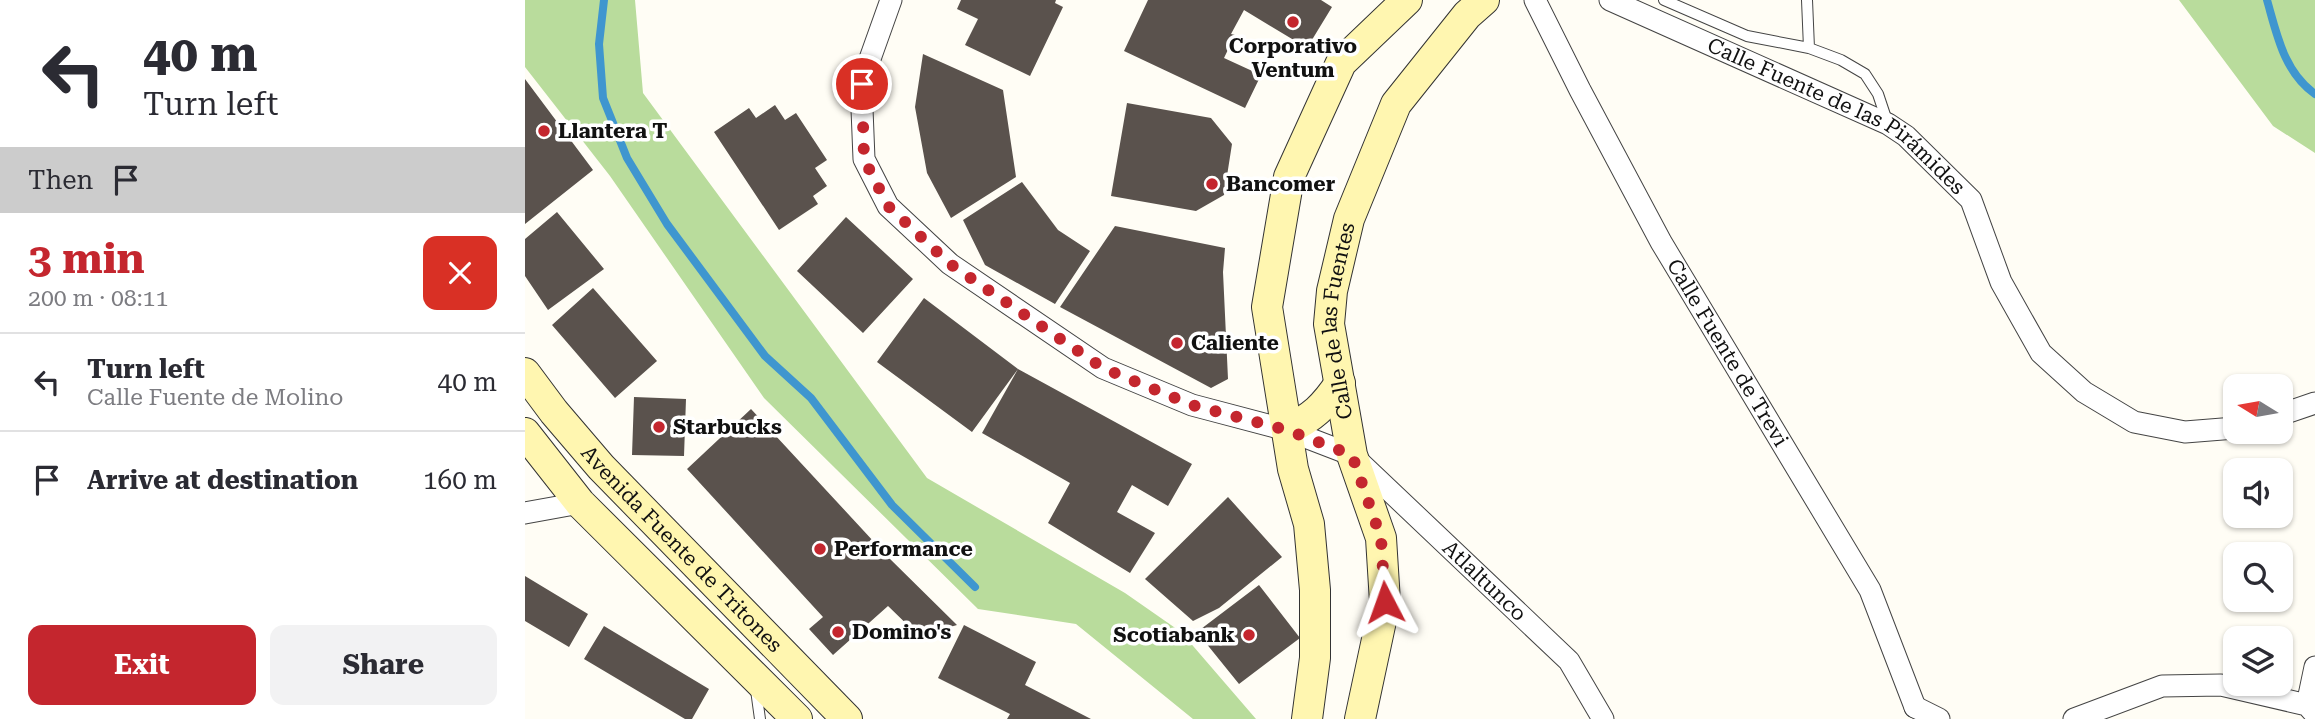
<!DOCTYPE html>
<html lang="en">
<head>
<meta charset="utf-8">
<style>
	body { margin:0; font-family:"Roboto Serif",serif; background:#f2f2f3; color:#2b2b33; height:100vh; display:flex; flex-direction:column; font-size:26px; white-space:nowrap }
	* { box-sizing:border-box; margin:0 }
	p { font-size:23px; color:#7c7c81 }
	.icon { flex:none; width:38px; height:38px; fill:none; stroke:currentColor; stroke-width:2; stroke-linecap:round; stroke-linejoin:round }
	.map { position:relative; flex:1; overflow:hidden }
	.drawer { display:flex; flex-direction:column; background:#fff; width:525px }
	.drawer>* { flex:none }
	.guide { background:#fff; color:#2b2b33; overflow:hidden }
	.needle { width:46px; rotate:281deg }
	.controls { position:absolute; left:1698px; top:374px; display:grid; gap:14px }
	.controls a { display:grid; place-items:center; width:70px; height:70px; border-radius:14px; background:#fff; box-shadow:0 2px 5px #0004; font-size:35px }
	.pin { position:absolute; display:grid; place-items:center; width:60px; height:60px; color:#fff; margin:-30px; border:4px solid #fff; border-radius:50%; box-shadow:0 2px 7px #0007 }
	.me { position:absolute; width:77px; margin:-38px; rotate:356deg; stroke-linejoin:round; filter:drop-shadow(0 0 5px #0008) }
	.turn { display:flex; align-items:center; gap:24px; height:147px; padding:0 28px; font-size:32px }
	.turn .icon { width:91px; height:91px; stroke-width:2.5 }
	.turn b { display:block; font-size:49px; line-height:60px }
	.then { display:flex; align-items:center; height:66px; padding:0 28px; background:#0003; gap:14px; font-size:26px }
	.round { display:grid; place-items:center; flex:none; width:74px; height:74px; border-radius:14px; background:#f2f2f3 }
	.overview { display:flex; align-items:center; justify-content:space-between; height:119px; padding:0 28px }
	h1 { font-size:42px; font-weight:700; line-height:52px; color:#c4262e }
	.button { display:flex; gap:14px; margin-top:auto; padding:14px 28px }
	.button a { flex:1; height:80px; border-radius:14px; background:#c4262e; color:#fff; font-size:28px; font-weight:700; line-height:80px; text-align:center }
	.button a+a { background:#f2f2f3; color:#2b2b33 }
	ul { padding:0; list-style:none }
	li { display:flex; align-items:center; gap:21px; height:98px; padding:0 28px; border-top:2px solid #e1e1e2 }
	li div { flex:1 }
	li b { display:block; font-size:26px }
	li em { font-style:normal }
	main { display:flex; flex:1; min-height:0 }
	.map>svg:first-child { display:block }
	.forest { fill:#b9dc9c }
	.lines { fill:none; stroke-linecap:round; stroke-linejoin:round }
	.stream { stroke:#3f96cf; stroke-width:8 }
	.building { fill:#5a524d }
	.service-casing { stroke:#444; stroke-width:12 }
	.minor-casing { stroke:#444; stroke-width:23 }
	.secondary-casing { stroke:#333; stroke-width:32 }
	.service { stroke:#fff; stroke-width:10 }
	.minor { stroke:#fff; stroke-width:21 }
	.secondary { stroke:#fff6b0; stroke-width:30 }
	.route { stroke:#c4262e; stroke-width:12; stroke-dasharray:0 21.6 }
	.poi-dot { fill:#c4262e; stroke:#fff; stroke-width:2.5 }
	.labels { text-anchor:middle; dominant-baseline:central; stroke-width:7; stroke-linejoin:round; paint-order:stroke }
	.poi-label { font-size:21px; font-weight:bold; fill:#111; stroke:#fff; text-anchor:start }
	.street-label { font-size:21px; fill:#111; stroke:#fff }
</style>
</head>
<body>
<main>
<section class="drawer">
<div class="guide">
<div class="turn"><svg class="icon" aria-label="left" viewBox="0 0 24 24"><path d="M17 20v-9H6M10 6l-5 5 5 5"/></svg><div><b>40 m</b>Turn left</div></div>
<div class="then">Then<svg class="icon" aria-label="arrive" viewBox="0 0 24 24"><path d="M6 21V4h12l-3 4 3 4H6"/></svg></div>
</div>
<div class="overview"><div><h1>3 min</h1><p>200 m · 08:11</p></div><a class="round" style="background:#d93025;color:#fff"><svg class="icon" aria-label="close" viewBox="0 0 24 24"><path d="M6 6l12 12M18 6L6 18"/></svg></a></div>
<ul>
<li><svg class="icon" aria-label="left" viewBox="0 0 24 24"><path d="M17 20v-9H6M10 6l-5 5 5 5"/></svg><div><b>Turn left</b><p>Calle Fuente de Molino</p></div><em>40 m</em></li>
<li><svg class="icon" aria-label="arrive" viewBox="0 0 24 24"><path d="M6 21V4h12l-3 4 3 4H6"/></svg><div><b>Arrive at destination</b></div><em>160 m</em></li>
</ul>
<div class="button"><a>Exit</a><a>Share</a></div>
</section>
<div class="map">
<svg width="1790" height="719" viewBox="0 0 1790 719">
	<rect width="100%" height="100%" fill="#fffdf5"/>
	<!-- forest -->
	<path class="forest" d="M0,0h110l8,93 284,385 198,115 56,39 75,87h-63l-117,-95 -98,-15 -214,-211 -154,-222 -85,-109z
		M1654,0h136v153l-42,-27z"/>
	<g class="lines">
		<!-- stream -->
		<path class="stream" d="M79,0l-5,44 4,54 24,60 40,66 98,132 46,42 81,107 83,82
			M1742,0c10,35 17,72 48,94"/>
	</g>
	<!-- building -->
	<path class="building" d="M436,0h95l-1,3 8,4 -33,69 -65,-31 13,-26 -21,-10z
		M623,0h173l11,7 -25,41 -63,-38 -13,24 4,1 -11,23 37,17 -16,33 -121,-57z
		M398,54l80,36 13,87 -65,41 -24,-45 -12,-66z
		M0,79l68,91 -68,54z
		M602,103l84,15 21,26 -8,51 -28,16 -85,-15z
		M250,105l10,15 11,-7 31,47 -12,8 12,18 -14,10 5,8 -39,26 -65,-98 35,-24 7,10z
		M497,182l36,48 32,21 -35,53 -70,-39 -22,-45z
		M32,212l47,57 -56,41 -23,-34v-37z
		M321,217l67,62 -50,54 -66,-62z
		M590,226l110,22 -2,24 5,107 -17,9 -151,-81z
		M68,288l64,73 -42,37 -63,-73z
		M399,298l94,71 174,95 -24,42 -36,-21 -15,27 38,21 -25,40 -82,-50 22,-40 -88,-50 36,-64 -46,63 -95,-70z
		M109,397l52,2 -2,57 -52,-1z
		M226,409l136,147 70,69 -38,11 -31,-30 -55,49 -24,-26 14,-12 -136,-148z
		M703,497l54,60 -63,51 -26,13 -48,-42z
		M0,576l63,38 -19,33 -44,-26z
		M734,585l41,53 -61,46 -42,-52z
		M439,625l72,37 -11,23 66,34h-84l3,-5 -72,-36z
		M79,626l105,63 -17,30h-7l-101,-60z"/>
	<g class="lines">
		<defs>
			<path id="service" d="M1139,0l83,36 62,12 32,12 24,14 13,20 9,27
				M1282,0l2,48
				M231,690l4,29"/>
			<g id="minor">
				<path id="s1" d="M366,0l-30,84 3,75 24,47 62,58 153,104 89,37 95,25 65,25 217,206 34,58"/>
				<path id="s2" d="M1010,0l45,90 81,152 209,348 45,117"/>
				<path id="s3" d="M1085,0l278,124 18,12 65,64 30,82 40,71 43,39 50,30 51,10 50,-4"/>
				<path d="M1755,415l35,-12"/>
				<path d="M0,513l55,-10"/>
				<path d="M1782,705l8,-38"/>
				<path d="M1390,707l24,12"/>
				<path d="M1549,719l88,-33 59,-1 86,20 8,9"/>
			</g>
			<g id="secondary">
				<path id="s4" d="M0,373l29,39 47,55 246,252"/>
				<path d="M762,430c26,-13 37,-23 53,-47"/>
				<path d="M0,433l55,70 217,216"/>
				<path d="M782,719l8,-61v-68l-6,-66 -16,-55 -26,-162 22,-130 52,-114 66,-63"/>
				<path id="s5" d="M835,719l25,-117 -4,-64 -29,-83 -23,-131 3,-33 17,-72 47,-115 71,-89 17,-15"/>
			</g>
		</defs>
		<!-- service casing -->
		<use href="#service" class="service-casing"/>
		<!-- minor casing -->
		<use href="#minor" class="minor-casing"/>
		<!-- secondary casing -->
		<use href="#secondary" class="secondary-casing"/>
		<!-- service -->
		<use href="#service" class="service"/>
		<!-- minor -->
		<use href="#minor" class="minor"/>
		<!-- secondary -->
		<use href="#secondary" class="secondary"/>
	</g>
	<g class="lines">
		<!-- route -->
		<path class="route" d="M337,84l2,75 24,47 62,58 153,104 89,37 95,25 65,25 29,83 4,64"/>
	</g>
	<!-- markers -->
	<g class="poi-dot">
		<circle cx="768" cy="22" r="7"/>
		<circle cx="19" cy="131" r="7"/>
		<circle cx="687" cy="184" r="7"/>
		<circle cx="652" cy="343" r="7"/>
		<circle cx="134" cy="427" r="7"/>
		<circle cx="295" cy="549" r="7"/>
		<circle cx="313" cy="632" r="7"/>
		<circle cx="724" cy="635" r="7"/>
	</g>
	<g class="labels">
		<!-- poi labels -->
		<g class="poi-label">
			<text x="768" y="46" text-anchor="middle">Corporativo<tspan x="768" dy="24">Ventum</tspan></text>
			<text x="33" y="131">Llantera T</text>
			<text x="701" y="184">Bancomer</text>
			<text x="666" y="343">Caliente</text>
			<text x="148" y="427">Starbucks</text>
			<text x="309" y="549">Performance</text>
			<text x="327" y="632">Domino's</text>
			<text x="710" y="635" text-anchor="end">Scotiabank</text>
		</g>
		<!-- street labels -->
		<g class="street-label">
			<text stroke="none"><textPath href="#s3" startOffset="256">Calle Fuente de las Pirámides</textPath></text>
			<text stroke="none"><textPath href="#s5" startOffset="408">Calle de las Fuentes</textPath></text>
			<text stroke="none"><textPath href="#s2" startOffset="402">Calle Fuente de Trevi</textPath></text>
			<text stroke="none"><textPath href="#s4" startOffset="236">Avenida Fuente de Tritones</textPath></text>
			<text stroke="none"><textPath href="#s1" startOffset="934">Atlaltunco</textPath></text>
		</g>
	</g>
</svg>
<div class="controls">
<a><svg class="needle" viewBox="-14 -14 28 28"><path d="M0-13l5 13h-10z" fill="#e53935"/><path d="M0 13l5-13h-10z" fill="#7c7c81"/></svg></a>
<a><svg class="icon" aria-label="sound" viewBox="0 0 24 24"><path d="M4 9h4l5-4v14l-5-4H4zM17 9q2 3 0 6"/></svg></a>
<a><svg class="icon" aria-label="search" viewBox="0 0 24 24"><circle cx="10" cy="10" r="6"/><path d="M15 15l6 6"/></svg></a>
<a><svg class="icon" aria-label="layers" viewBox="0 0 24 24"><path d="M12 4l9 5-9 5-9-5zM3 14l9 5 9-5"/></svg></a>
</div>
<div class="pin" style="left:337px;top:84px;background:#d93025"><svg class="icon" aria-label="arrive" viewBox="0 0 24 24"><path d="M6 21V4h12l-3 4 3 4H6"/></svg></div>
<svg class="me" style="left:860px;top:602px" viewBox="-20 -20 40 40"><path d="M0-17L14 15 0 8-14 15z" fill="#c4262e" stroke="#fff" stroke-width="4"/></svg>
</div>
</main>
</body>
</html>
